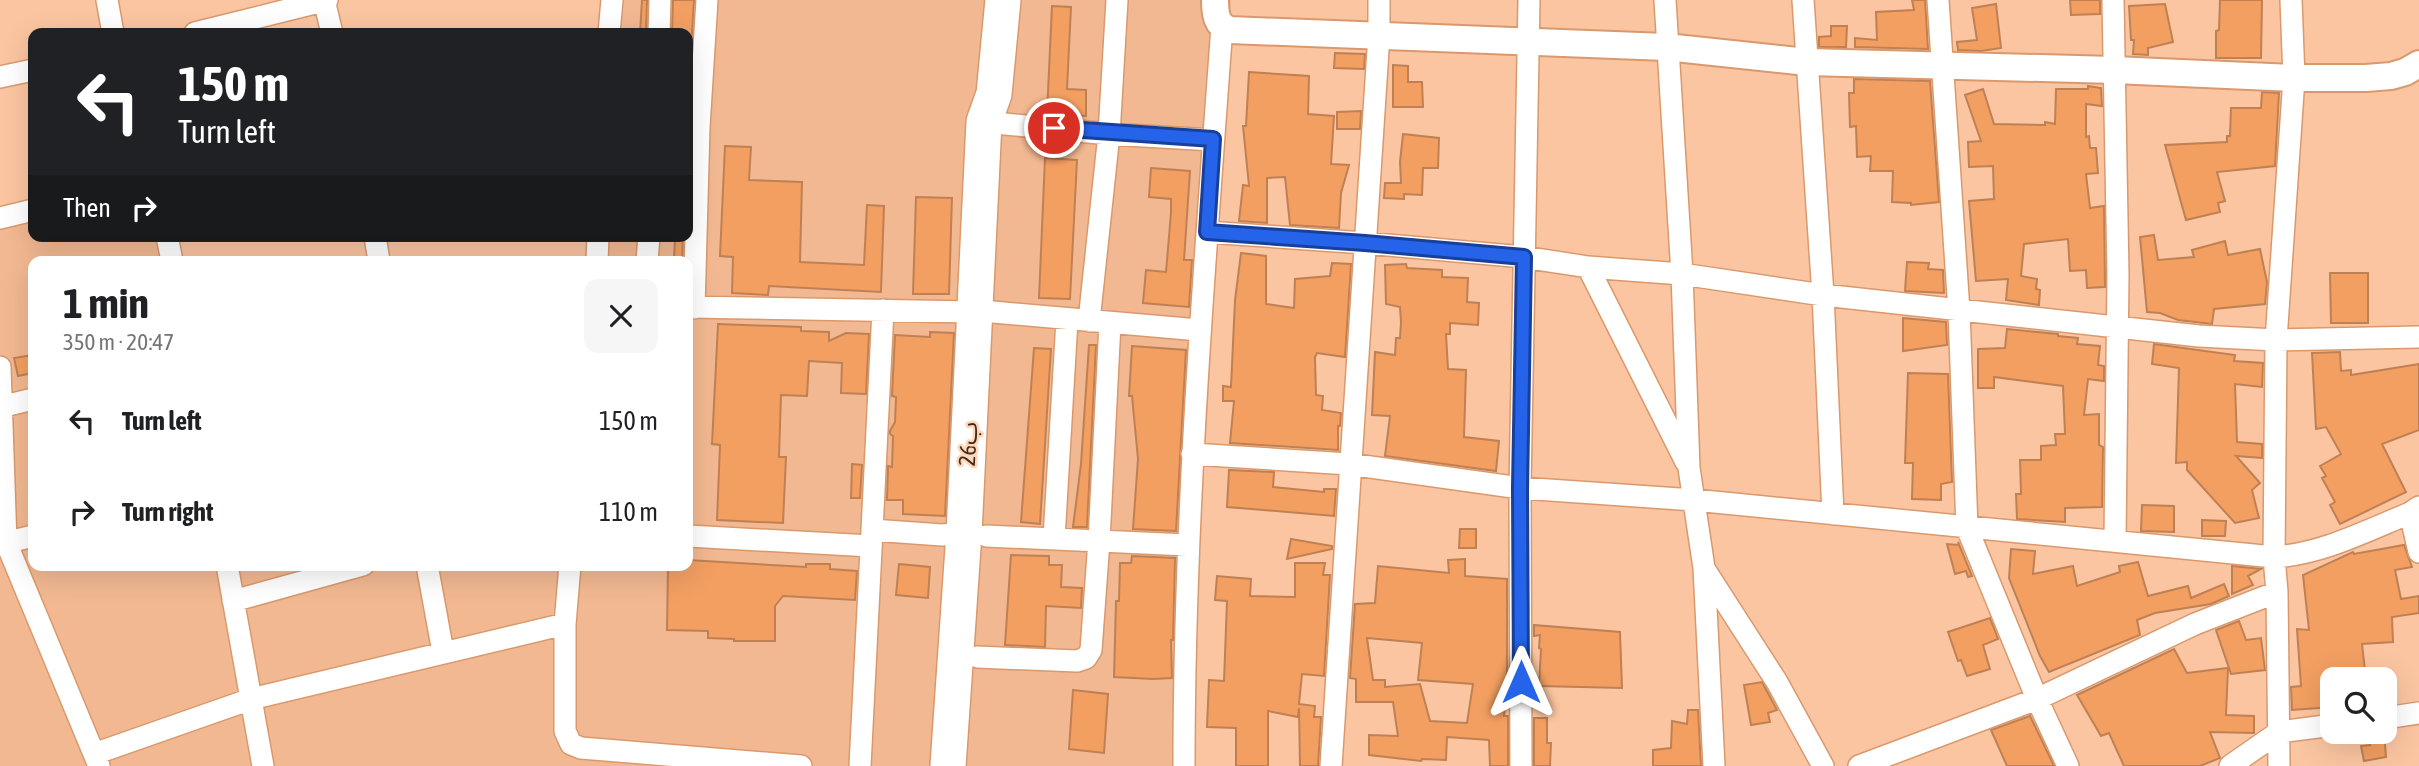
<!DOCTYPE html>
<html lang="en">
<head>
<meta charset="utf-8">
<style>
	body { margin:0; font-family:"Asap Condensed","Noto Sans Arabic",sans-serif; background:#f6f6f6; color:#202124; height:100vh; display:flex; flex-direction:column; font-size:26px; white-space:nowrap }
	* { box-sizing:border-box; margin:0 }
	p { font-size:23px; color:#757577 }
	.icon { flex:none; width:38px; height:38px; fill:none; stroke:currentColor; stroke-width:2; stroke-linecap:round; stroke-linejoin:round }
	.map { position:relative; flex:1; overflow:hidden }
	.panel { position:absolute; left:28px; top:256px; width:665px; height:315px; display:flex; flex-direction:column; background:#fff; border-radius:14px; box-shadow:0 7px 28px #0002 }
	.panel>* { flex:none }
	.guide { position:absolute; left:28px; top:28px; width:665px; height:214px; border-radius:14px; box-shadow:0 7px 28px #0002; background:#202124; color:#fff; overflow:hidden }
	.fabs { position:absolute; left:2320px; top:667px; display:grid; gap:14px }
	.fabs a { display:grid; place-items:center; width:77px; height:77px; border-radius:14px; background:#fff; box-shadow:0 7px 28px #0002; font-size:35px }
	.pin { position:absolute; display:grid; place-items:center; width:60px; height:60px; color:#fff; margin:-30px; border:4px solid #fff; border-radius:50%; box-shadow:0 2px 7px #0007 }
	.me { position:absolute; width:77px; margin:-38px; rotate:0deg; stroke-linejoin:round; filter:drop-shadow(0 0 5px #0008) }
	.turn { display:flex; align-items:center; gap:24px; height:147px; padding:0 35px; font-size:32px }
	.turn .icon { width:91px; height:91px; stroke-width:2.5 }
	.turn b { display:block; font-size:49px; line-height:60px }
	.then { display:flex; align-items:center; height:66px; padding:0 35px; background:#0003; gap:14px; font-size:26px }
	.round { display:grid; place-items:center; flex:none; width:74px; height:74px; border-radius:14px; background:#f6f6f6 }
	.headline { display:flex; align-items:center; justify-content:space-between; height:119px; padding:0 35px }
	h1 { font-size:42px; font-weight:700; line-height:52px }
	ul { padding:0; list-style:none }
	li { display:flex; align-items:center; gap:21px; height:91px; padding:0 35px }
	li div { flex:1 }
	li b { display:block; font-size:26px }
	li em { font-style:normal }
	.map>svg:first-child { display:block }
	.built { fill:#f2b891 }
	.building { fill:#f39f62; stroke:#bf8054; stroke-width:2; fill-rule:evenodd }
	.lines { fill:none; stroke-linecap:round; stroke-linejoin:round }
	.minor-casing { stroke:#da996c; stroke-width:24 }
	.tertiary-casing { stroke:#da996c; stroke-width:30 }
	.trunk-casing { stroke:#da996c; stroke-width:38 }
	.minor { stroke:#fff; stroke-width:21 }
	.tertiary { stroke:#fff; stroke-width:26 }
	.trunk { stroke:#fff; stroke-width:35 }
	.route-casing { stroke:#184099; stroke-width:18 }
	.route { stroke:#2563eb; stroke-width:12 }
	.labels { text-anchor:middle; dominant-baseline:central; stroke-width:5; stroke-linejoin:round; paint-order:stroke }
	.street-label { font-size:23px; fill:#432917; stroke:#ffd6ba }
</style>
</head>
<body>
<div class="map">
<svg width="2419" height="766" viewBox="0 0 2419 766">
	<rect width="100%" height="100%" fill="#fbc5a1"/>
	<!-- built -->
	<path class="built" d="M624,0h607l-44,766h-1187v-538l33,-8v16h141l4,25h-145v304h655v-304h-86l2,-25h84v-203h-67z"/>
	<!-- building -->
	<path class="building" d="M642,0h5l-1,33h-6z
		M673,0h21l-6,97v-64h-16z
		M1912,0h13l3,49 -73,-2v-9l22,2 -1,-28 38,-2z
		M2070,0h30v14l-29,1z
		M2220,0h42l-1,58h-45v-27l3,-1z
		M1996,4l5,44 -20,3 -23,-1 -1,-8 20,-2 -5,-32z
		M2165,4l8,38 -25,6v7l-15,-1 1,-14h-3l-2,-34z
		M1052,6l19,1 -4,82 19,1v26l-39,-3z
		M1831,26h16l-1,21h-27v-10l12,-1z
		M1335,53l30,1 -1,15 -30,-1z
		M1393,65l15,1v16h14l1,25h-30z
		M1249,72l60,4 -1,38 26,2 -3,48 18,1 -8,28 -2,35 -49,-3 -5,-48 -18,1v45l-28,-2 4,-36 6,1 -6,-60h3z
		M1854,79l76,2 9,121 -28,3v-2l-19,-1 1,-31h-23l1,-15 -14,1 -1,-31 -6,1 -1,-34h5z
		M2088,86l13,2 1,18 -16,-2v33l3,-1 1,12h6l2,25 -12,1 4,34 14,-2 1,81 -18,1 -1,-18 -16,1 -2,-32 -44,5 -3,32 16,3 -1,10 4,1 -1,15 -33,-5 2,-21 -32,2 -7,-80 25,-2 -1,-33 -24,1 -1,-25 13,-1 -16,-46 18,-6 11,35 51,1v-3l10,2 1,-35h32z
		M2262,92l17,1 -4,73 -58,6 8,29 -7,2 2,9 -34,8 -21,-75 62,-3v-6h3l1,-28h30z
		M1361,111l-1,18h-23v-17z
		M1403,134l36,4 -1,30h-15l-1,27 -18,-1v5l-20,-1 1,-15h16l-1,-21z
		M725,146l26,1 -2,33 53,2 -2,80 64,3 3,-60 17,1 -3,86 -112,-6 -1,9 -36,-2 1,-36 -13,-1z
		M1045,158l32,2 -7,139 -31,-1z
		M1151,168l39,3 -6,89h8l-3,47 -46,-4 3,-33 20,2 5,-59v-14l-22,-2z
		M916,197l36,1 -3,96h-36z
		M2154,235l4,25 36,-3 -2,-7 33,-9 3,14 32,-6 7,33 -2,22 -51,5 -2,15 -34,-4 -18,-7 -13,-1 -7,-75z
		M675,236h8l-1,25h-8z
		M1241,253l25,3v48l28,4 1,-29 35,-3 2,-13 19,1 -6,93 -28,-4 -2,4 1,38 7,1 -1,14 19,3 -1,13h-2v24l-108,-7 4,-42h-11v-15l8,1 4,-87z
		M1907,262l22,1 -1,6 15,1 1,23 -39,-2z
		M1406,264l1,4 35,2v7l26,1 -1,24 12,1 -1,22 -28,-2v11h-4l2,35 18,1 -2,67 35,4 -3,30 -111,-15 5,-40 -18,-1 3,-63 20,3 1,-17h4l1,-16 -1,-15 -14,-3 -1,-39z
		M2330,273h38v50h-37z
		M1903,318l43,4 1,23 -44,6z
		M718,324l83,3v4l28,1v9l17,-8 23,1 -3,60 -25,-1 1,-30 -33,-2 -2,35 -26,-1 -2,62h7l-3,66 -66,-3 3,-75 -8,-1z
		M2007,329l51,5v2l20,2 -1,6 23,2 -2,19 6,1v15l-16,-2 -4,36 15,-1v31l4,2 -1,60 -37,1v14l-48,-3 -1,-25h5l-1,-34h21v-14l15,-1 -1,-11h10l-2,-48 -69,-9v11h-16v-39l27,-1z
		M930,332l24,1 -9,183 -42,-2v-14h-16l1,-34 4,1 1,-31 -3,-2v-3l5,-9 1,-25 -4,-1 3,-61 35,2z
		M2154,344l81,11 -1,6 29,2 -1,24 -27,-3 2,58 25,2v14l-26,-2 24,27 -8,7 7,28 -24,5 -48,-53v-8l-11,1 3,-95 -27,-4z
		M1089,345h7l-9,182h-14l8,-63z
		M1132,346l54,4 -10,181 -43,-2 5,-70 -6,-63h-3z
		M1034,348l17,1 -11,175 -19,-2z
		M2340,352l1,19 10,-1v5l68,-11v66l-37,14 24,48 -66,32 -10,-19 5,-3 -13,-24 4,-2 -6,-10 21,-12 -15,-27 -10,2 -4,-76z
		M33,355v18l-15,3 -4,-18z
		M1908,373l40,1 4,108 -11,2v16l-29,-1 1,-36h-8z
		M852,464l10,1 -2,33h-9z
		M1229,470l45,2 -1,15 51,5v-3h12l-2,27 -107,-9z
		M2142,505l32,1v26l-33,-1z
		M2202,520l24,1 -1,15h-23z
		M1460,529h16v19h-17z
		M1291,539l41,7v3l-45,10z
		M1958,542l14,34 -4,1 -2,-6 -11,3 -8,-30 12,1z
		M2404,545l8,22 -17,3 6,29 18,-3v17l-27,4 1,25 -31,2 4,35h-33v28l-41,3 -1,-23 10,-1 -4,-57 12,1 -6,-55 50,-23 1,2z
		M2011,549l24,2 -2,23 40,-8 4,20 43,-14 -1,-6 19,-4 10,34 40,-10 3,12 33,-14 5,12 -18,8 -56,9 -18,7 3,15 -91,37 -9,-16 -31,-78z
		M1011,555l38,1v9h13l-1,22 21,1 -1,20 -35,-2 -1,41 -40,-2z
		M1132,556l43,2 -2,82h-2l1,38 -19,1 -39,-2 2,-76h3l1,-38h11z
		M1465,559v17l42,3v110l-3,27h4v50h-18l-1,-26 -42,-3 -1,23 -24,-1 -1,2 -52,-6v-20l29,1 -5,-34h-37v-23l-6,-1 5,-74 20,-1 3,-37 71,7 -1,-13zM1367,638l55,5 -4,37 55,4 -6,39 -37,-2 -10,-37 -35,3v-7h-12z
		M688,560l118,7v-3h24v5l27,2 -2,29 -72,-4 -8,10v35h-41v-2l-26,-1v-7l-41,-1 1,-65h20z
		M1295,563h30l-2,12h7l-6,101 -22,-2 -3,30 16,2 -1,11h7l-3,49h-18l-1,-58 -1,9 -30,-6v55h-32v-38l-29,-1 2,-47 15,1 3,-80 -12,-1 2,-24 34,3 -1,17 45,1z
		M899,564l31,3 -2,31 -32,-3z
		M2232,566l29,3 -13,7 5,9 -21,9z
		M1990,618l8,21 -15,6 7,24 -23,7 -6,-16 -3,1 -10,-29z
		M2239,621l7,19 15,-2 4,32 -34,4 -15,-44z
		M1534,625l86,7 2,56 -83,-2 2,-37 -2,-1 1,-13 -6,1z
		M2174,649l13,24 41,-5 -2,47 28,1v17l-44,-1 10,26 -20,8h-76l-15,-33 -8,3 -24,-41z
		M1762,682l15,28 -9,3 2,9 -19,3 -7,-40z
		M1073,690l35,4 -4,59 -35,-4z
		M1688,710h10l3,56h-48v-16l18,-2 1,-27 15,3z
		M2030,716l24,50h-47l-16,-36z
		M1534,718h13v25h4l-1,23h-16z
		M2368,732h16l2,25 -22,4 -3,-15 9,-1z"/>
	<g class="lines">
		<defs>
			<path id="minor" d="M107,0l6,33
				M324,0l8,33
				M1665,0l17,274 7,194 15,100 10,198
				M1803,0l20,295 10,219
				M1938,0l21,311 8,217 70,171 31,67
				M2113,0l5,275 -3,265
				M195,33l132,-33
				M609,33l3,-33
				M659,33l1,-33
				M0,77l33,-7
				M984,122l125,12 104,6
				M0,218l33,-8
				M1207,232l158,11 159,14 64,10 94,7 141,21 376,41 77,4 143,-3
				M167,236l5,25
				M375,236l4,25
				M597,261l1,-25
				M647,261l2,-25
				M1588,267l98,195
				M688,307l285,5
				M694,308l5,-181 8,-127
				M993,312l206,18
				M1089,321l20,-187 8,-134
				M0,367l6,175 93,224
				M0,407l33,-8
				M1192,454l157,10 171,24 174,12 580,57c48,-3 92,-26 136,-44l9,-6
				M2410,513l9,39
				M872,530l11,-220
				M688,536l183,10
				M986,536l202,9
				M1054,538l13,-218
				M0,544l33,-8
				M227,565l36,201
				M427,565l16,87
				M570,565l-5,59v107l6,13 10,4 220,18
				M1705,570l72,112 46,84
				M233,601l130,-36
				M977,657l100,4 9,-3 5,-8 8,-109 11,-218
				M2385,718l34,-5
				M94,754l157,-55 314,-75
				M860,766l12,-236 70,5 22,-2
				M1184,766c0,-247 20,-493 38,-740
				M1331,766l48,-731v-35
				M1521,766l-1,-278 9,-488
				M1859,766l178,-67 158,-75 82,-32
				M2230,766l49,-34 54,-7
				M2279,766l-2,-174 -3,-35 2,-217 18,-262 -3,-78"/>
			<path id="tertiary" d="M1215,0c0,13 1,26 15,30l436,17 141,15 307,8 180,8h72l25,-2 14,-4 14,-8"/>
			<path id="trunk" d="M948,766l16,-233 20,-411 10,-28 9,-94"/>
		</defs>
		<!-- minor casing -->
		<use href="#minor" class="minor-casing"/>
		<!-- tertiary casing -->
		<use href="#tertiary" class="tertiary-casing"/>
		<!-- trunk casing -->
		<use href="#trunk" class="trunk-casing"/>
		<!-- minor -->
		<use href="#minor" class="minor"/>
		<!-- tertiary -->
		<use href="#tertiary" class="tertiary"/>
		<!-- trunk -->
		<use href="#trunk" class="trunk"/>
	</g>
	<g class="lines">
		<defs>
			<path id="route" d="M1054,128l159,11 -6,93 158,11 159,14 -4,231 1,194"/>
		</defs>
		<!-- route casing -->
		<use href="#route" class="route-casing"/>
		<!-- route -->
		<use href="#route" class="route"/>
	</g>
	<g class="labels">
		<!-- street labels -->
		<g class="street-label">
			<text transform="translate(968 444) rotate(-87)">26ب</text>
		</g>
	</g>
</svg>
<div class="fabs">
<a><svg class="icon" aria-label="search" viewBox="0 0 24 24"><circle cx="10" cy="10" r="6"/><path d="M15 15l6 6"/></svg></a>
</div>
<div class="pin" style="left:1054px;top:128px;background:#d93025"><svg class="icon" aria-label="arrive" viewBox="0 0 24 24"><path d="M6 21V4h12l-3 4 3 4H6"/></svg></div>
<svg class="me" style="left:1521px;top:682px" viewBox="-20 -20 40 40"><path d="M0-17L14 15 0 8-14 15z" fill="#2563eb" stroke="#fff" stroke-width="4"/></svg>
<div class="guide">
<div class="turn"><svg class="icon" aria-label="left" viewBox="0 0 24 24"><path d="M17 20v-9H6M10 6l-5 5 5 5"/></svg><div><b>150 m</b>Turn left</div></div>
<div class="then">Then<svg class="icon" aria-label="right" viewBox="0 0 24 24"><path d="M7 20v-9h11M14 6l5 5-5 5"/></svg></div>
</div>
<section class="panel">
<div class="headline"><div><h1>1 min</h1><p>350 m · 20:47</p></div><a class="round"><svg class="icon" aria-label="close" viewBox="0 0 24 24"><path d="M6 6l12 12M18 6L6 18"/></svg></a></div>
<ul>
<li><svg class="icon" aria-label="left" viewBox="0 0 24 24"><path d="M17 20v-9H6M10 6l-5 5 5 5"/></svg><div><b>Turn left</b></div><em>150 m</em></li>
<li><svg class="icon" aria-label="right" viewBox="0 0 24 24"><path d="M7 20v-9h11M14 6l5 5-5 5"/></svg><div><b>Turn right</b></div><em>110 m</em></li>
</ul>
</section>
</div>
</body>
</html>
